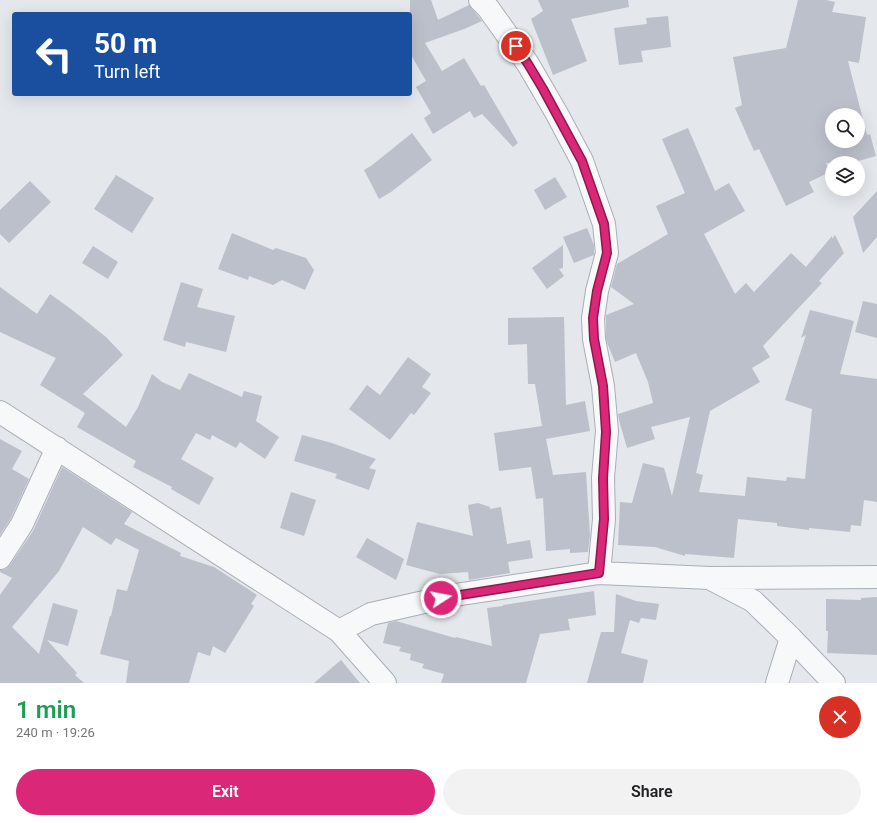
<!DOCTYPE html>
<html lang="en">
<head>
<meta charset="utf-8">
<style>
	body { margin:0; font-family:Roboto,sans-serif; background:#f2f2f2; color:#202124; height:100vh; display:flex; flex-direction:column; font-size:15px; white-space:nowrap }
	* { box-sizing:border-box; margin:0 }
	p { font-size:13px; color:#757577 }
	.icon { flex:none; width:22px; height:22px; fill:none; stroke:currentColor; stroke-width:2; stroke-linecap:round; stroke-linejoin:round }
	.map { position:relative; height:683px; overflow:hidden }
	.side { display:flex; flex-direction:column; background:#fff; flex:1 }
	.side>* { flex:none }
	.hud { position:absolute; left:12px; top:12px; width:400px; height:84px; border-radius:4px; box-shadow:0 4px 16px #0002; background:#1a4fa0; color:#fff; overflow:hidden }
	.controls { position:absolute; left:825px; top:108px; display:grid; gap:8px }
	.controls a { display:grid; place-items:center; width:40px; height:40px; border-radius:50%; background:#fff; box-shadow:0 4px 16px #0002; font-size:20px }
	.pin { position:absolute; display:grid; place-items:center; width:34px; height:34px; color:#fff; margin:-17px; border:2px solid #fff; border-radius:50%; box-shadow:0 1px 4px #0007 }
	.me { position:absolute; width:44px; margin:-22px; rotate:79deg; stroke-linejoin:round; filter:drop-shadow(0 0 3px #0008) }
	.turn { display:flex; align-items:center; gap:14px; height:84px; padding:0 16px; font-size:18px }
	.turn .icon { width:52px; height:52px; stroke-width:2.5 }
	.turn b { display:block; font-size:28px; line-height:34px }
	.round { display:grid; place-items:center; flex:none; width:42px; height:42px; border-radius:21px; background:#f2f2f2 }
	.overview { display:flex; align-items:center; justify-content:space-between; height:68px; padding:0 16px }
	h1 { font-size:24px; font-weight:600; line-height:30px; color:#1e9e55 }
	.action { display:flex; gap:8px; margin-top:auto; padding:8px 16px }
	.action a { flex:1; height:46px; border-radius:24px; background:#db2777; color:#fff; font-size:16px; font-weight:600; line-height:46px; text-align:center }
	.action a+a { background:#f2f2f2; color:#202124 }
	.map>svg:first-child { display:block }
	.building { fill:#bbc0ca; fill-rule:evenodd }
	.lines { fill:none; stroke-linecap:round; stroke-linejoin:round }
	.minor-casing { stroke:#a9aeb7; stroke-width:24 }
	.minor { stroke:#f7f8fa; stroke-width:22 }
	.route-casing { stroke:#8e194d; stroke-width:10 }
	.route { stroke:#db2777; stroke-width:7 }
</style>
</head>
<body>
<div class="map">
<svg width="877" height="683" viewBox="0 0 877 683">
	<rect width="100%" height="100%" fill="#e4e7ec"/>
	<!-- building -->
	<path class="building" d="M410,0h21l7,20 31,-15 13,16 -18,8 -39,14 17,28 22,-13 17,28 3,-1 34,58 -5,4 -31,-33 -8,4 -4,-7 -37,23 -9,-16 7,-5 -15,-26 10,-6 -16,-28z
		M538,0h90l1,7 -58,12 16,42 -34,14 -22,-56 12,-8z
		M798,0h28l9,2 -3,10 34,5 -7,46 -11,-2 19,74 3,-1 6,22 -25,7h-25l4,9 -21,10 5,10 -28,14 -27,-57 -5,2 -19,-43 7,-3 -9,-48 53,-9zM832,115h26v26h-26z
		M668,16l3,31 -30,4 2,11 -24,3 -5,-37 33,-4 -1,-6z
		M688,128l27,63 14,-8 16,28 -41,23 31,60 11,-11 8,9 37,-39 15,14 26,-31v3l3,-4 9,18 -25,28 3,2 -59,63 7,11 -18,11 8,14 -50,29 -14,62 7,2 -4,17 46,4 2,-19 39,4 1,-4 18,2 7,-70 -27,-9 21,-65 -5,3 9,-28 44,11 -14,53 37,5v123l-13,-2 -3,26 -10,-1 -1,7 -41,-4v2l-32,-4v-3l-39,-4 -4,39 -49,-4v2l-30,-9 -37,-2 2,-43 12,1 11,-40 21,5 8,28 18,-79 -39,10 4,12 -28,9 -8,-28 -1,-6 35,-11 -5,-21 -12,-29 -21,9 -7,-17 -2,-7v-23l28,-11 -23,-17 6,-23 51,-30 -12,-28 29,-13 -23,-54z
		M412,133l20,27 -41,32 -12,7 -15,-29 7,-4z
		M116,175l38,23 -22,35 -38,-24z
		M555,177l12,20 -22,13 -11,-20z
		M30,181l21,21 -42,41 -9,-9v-24z
		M877,191v46l-14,16 -10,-36z
		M587,228l7,17v10l-20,8 -11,-26z
		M232,233l41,17 3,-2 30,10 8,12 -9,20 -23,-10 -9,5 -24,-9 -1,4 -30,-11z
		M563,245v23l-4,1 5,7 -17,13 -15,-21z
		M93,246l25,16 -10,17 -26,-16z
		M181,282l22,7 -6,18 38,9 -9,36 -40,-10 -1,5 -22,-7z
		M0,287l37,27 13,-20 21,15 35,28 17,18 -40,39 43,33 12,-20 14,-33 10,8 18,8 9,-17 53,24 2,-6 18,5 -6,25 23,16 -14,22 -25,-17 -4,6 -24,-13 -2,5 -14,-7 -15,26 33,19 -15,27 -28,-16 1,-2 -39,-20 3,-6 -59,-34 8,-14 -45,-28 16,-27 -56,-26z
		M863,301l14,3v34l-22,-6z
		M564,317l2,88 19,-4 5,30 -44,8 7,36 33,-3 4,63 -2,17 -18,1v-4l-24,2 -3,-53 -7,1 -5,-32 -32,4 -5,-38 48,-7 -7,-42h-7l-1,-40 -19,1v-27z
		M408,357l23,17 -9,13 9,6 -17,22 -3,-2 -21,27 -41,-31 18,-24 13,10z
		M302,435l30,8 44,16 -7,9 7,2 -7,20 -34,-12 2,-4 -43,-13z
		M0,439l22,12 -10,18 17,10 -18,39 -11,17z
		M62,467l70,45 -8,12 57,29 -1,3 34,11 43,28 -6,9 3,2 -29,47 -12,-7 -3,10 -12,-4 -9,31h-63l3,-22 -29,-7 10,-38h1l6,-27 10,2 12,-41 -23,-12 -5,7 -28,-18 -24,44 -47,56 27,27 14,-51 25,7 -10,36 -21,-6 30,33 -2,2 9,8h-84v-88l12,-17 -12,-6v-2l6,-1 4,-4 23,-34z
		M291,492l25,8 -12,36 -24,-8z
		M478,503l12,4v2l11,-2 6,37 23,-4 3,18 -25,4 2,11 -41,7 -1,-8 -28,2 -34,-9 11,-43 56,14 -5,-31z
		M367,538l37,21 -8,21 -40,-23z
		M594,591l2,24 -28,4 2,11 -30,4 -14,49h-85l3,-9 -22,-6 2,-4 -14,-4 1,-6 -12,-3 2,-4 -18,-4 5,-20 8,-2 59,17 1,-1 36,9 -5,-38 16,-2v-1z
		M616,594l20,7 23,3 -3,16 -15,-2 -2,5 -9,-3 -9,33 27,7 -5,23h-56l14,-51h13z
		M877,597v58l-50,-2 1,-22h-2v-32l35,1v-2z
		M341,660l19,23h-46z"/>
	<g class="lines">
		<defs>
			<path id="minor" d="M480,0l8,8 40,56 29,50 25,47 22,63 3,29 -10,38 -4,27 1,21 9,47 4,45 -4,47 1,41 -5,54
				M0,412l339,219 46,52
				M0,558l22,-34 35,-76
				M713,580l40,21 38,37 43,45
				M339,631l32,-17 84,-19 144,-22 111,5 167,-1
				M777,683l14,-45"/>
		</defs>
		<!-- minor casing -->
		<use href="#minor" class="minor-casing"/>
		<!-- minor -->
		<use href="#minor" class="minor"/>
	</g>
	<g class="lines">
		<defs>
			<path id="route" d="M441,598l158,-25 5,-54 -1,-41 3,-46 -3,-46 -9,-47 -1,-21 4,-27 10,-38 -3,-29 -22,-63 -39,-72 -15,-25 -12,-18"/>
		</defs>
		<!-- route casing -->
		<use href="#route" class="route-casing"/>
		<!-- route -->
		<use href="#route" class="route"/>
	</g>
</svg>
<div class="controls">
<a><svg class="icon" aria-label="search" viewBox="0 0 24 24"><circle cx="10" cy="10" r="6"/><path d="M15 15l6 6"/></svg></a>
<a><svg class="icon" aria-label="layers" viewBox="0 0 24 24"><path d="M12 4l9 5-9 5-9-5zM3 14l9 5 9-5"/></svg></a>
</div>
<div class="pin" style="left:516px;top:46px;background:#d93025"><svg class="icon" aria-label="arrive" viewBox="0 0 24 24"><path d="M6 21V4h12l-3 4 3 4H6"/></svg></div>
<svg class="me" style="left:441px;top:598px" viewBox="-20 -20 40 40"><circle r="17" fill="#db2777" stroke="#fff" stroke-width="3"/><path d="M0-11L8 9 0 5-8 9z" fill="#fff"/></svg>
<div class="hud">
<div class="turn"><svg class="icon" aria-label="left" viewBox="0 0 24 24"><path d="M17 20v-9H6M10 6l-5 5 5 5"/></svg><div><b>50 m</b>Turn left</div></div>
</div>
</div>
<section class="side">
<div class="overview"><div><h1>1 min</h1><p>240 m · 19:26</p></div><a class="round" style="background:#d93025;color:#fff"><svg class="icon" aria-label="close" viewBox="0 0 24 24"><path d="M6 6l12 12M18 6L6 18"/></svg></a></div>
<div class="action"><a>Exit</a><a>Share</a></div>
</section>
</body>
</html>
